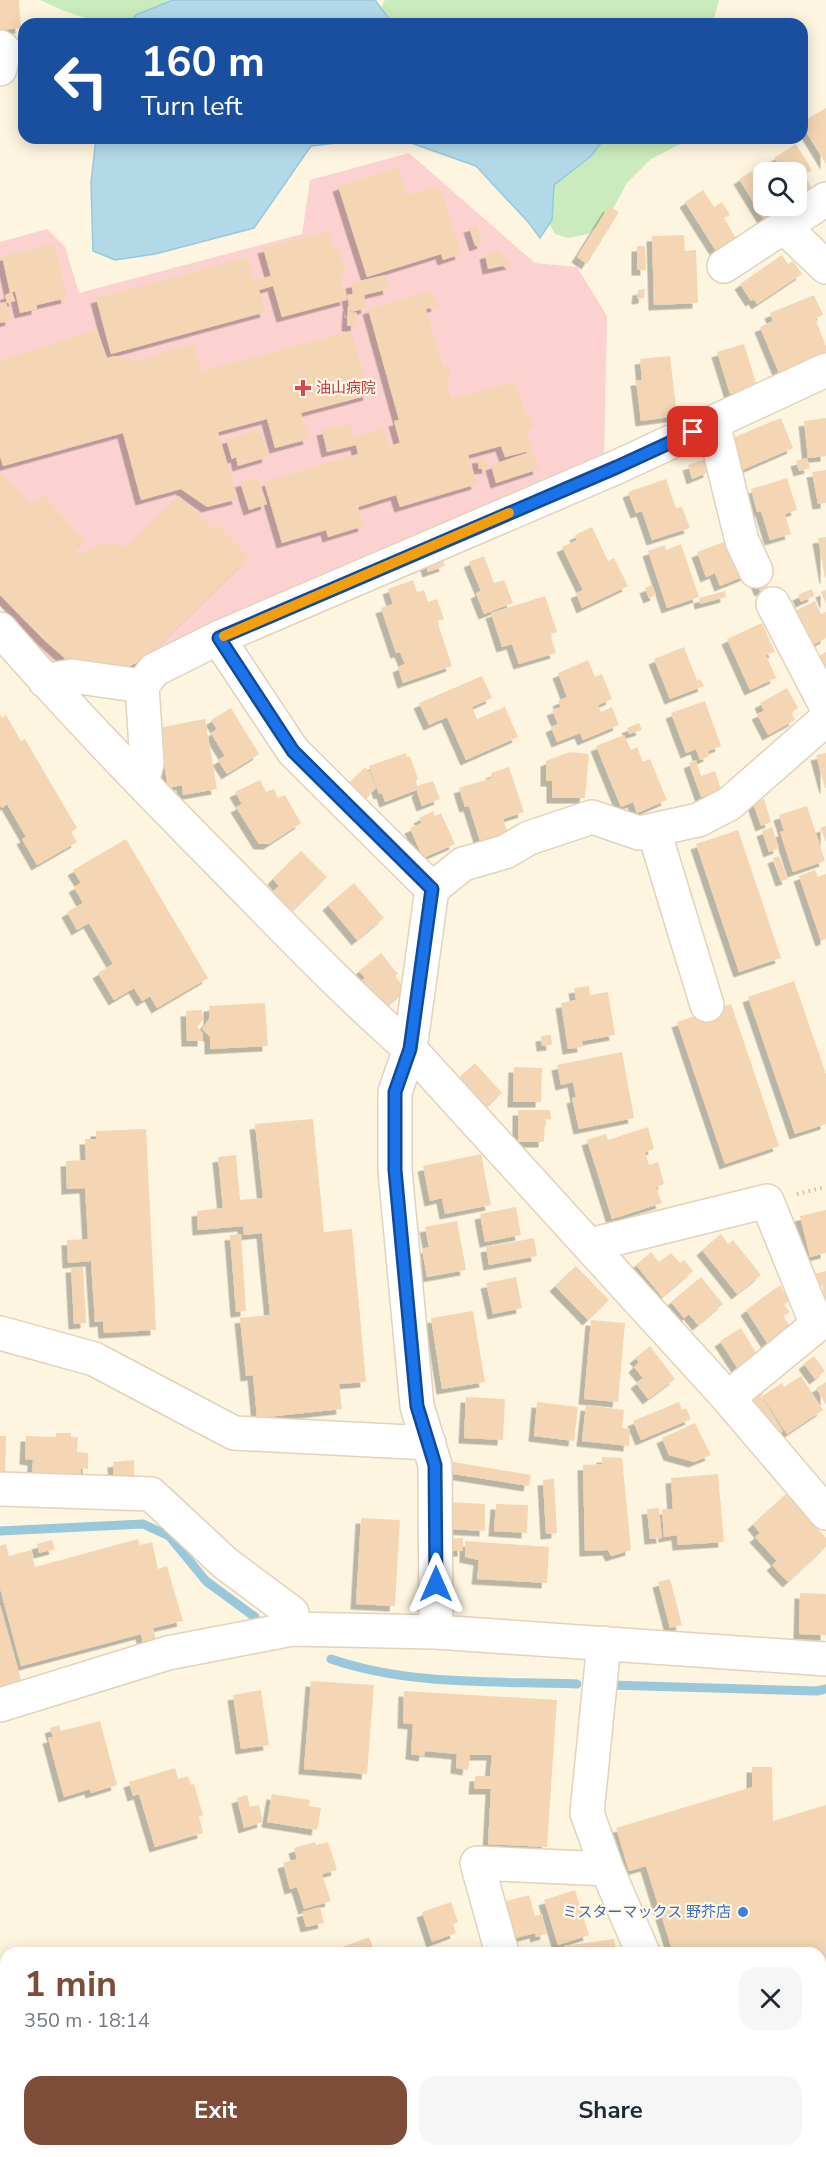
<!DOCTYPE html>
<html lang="en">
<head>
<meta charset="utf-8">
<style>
	body { margin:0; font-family:"Nunito Sans","Noto Sans JP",sans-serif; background:#f6f6f7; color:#1f2937; height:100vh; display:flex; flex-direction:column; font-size:22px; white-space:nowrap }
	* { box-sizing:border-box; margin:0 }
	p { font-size:20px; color:#747a83 }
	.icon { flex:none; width:33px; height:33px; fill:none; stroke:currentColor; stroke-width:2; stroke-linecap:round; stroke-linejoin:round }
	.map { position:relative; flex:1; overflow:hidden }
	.sheet { position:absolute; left:0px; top:1947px; width:826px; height:210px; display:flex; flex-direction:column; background:#fff; border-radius:18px 18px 0 0; box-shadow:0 3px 15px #0003 }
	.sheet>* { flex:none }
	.guide { position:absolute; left:18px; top:18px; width:790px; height:126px; border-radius:18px; box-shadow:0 3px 15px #0003; background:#1a4fa0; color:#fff; overflow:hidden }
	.fabs { position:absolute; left:753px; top:162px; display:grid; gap:12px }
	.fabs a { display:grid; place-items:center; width:54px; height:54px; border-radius:12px; background:#fff; box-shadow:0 3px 15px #0003; font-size:30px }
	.pin { position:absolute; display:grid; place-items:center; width:51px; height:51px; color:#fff; margin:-26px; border-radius:12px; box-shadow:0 3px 9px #0006 }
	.me { position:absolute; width:66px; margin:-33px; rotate:0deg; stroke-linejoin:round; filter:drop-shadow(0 0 4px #0008) }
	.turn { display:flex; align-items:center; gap:21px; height:126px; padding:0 24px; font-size:27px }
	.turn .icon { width:78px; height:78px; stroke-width:2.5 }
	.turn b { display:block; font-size:42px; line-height:51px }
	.round { display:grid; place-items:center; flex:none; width:63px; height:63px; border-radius:18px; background:#f6f6f7 }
	.headline { display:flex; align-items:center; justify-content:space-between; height:102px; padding:0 24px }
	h1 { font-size:36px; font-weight:700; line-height:45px; color:#7d4d39 }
	.primary-button { display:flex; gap:12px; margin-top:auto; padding:12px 24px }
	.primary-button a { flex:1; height:69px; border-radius:18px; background:#7d4d39; color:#fff; font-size:24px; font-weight:700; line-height:69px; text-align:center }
	.primary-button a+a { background:#f6f6f7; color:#1f2937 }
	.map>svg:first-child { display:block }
	.medical { fill:#fcd2d1 }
	.green { fill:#caebbd }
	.water { fill:#b3d9e8; stroke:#98c8da; stroke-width:1.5 }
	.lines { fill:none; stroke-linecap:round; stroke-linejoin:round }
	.stream { stroke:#98c8da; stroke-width:9 }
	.building { fill:#f4d6b5; filter:url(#shadow) }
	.minor-casing { stroke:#e2d2bb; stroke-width:36 }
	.highway-casing { stroke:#fff; stroke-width:36 }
	.path { stroke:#d9ba99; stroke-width:4; stroke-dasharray:1.5 4.5; stroke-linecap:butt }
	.minor { stroke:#fff; stroke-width:33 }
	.highway { stroke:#fcbb92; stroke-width:33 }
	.route-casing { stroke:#114b97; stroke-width:15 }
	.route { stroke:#1a73e8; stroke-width:10 }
	.slow { stroke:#f59e0b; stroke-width:10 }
	.health-dot { fill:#e0444e; stroke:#fff8e6; stroke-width:2 }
	.shop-dot { fill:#3f7fe0; stroke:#fff8e6; stroke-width:2 }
	.labels { text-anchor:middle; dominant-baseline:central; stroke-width:4.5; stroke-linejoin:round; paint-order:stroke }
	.health-label { font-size:15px; fill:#be3a42; stroke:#fff8e6; text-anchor:start }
	.shop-label { font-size:15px; fill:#366cbe; stroke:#fff8e6; text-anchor:end }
</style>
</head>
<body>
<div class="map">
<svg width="826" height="2157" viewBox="0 0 826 2157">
	<defs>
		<filter id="shadow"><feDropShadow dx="-5.5" dy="5.5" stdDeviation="0" flood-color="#0004"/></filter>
	</defs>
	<rect width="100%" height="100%" fill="#fdf5df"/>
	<!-- medical -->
	<path class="medical" d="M409,153l126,110 42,4 30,49 -3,143 -486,217 -17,1 -48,-15 -53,-57v-363l47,-13 18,18 14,46 223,-59 8,-54z"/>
	<!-- green -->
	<path class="green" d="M40,0h154l-52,24h-38l-40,-13z
		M385,0h334l-5,18 5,6h-341l-4,-3z
		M586,138h106l-41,21 -24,24 -16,29 -23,22 -20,4 -13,-4 -20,-37z"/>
	<!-- water -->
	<path class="water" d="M173,0h202l18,24h-265l8,-9z
		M96,138h282l-67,8 -57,82 -99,26 -40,6 -22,-9 -2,-68z
		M397,138h208l-14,18 -37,29 -2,35 -12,18 -11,-15 -53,-57z"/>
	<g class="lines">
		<!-- stream -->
		<path class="stream" d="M0,1531l143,-7 26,12 37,45 49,36
			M331,1659c78,27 165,22 246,25
			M609,1685l208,6 9,-2"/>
	</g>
	<!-- building -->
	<path class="building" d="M0,0h19l2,28 -21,2z
		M826,108v56l-24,-39v-3z
		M796,144l16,26 -8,5 10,16 -13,9 -5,-7v-21h-12l-10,-14z
		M760,166l4,6v34h7l6,11 -11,6 -27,-44z
		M399,167l8,28 33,-10 21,69 -18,6 -2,-6 -74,23 -29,-91z
		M703,190l11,17 8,-5 8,13 -6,3 12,20 -20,13 -31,-49z
		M609,206l10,6 -32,52 -10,-7z
		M477,225l6,18 -8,3 -6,-19z
		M328,231l6,20 6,-2 6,24 -6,2 6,25 -64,17 -9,-31 -14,4 7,22 -155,42 -15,-56 152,-41 6,23 17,-4 -8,-28z
		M684,235l1,16 11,-1 2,53 -44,2 -2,-69z
		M55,244l12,54 -30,7v4l-17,4 -5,-22 -5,2 -8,-37z
		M637,246h8l1,24h-9z
		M499,250l13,14 -24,5 -3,-15z
		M782,255l6,9 5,-3 9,13 -45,30 -3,-5 -3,2 -11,-17z
		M385,275l4,14 -25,6 3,13 -16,4 -1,-5v5l7,1 -1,13h-9l1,-20h1l-2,-11 6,-1 -2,-11z
		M645,289l-1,9 -7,1 1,-9z
		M432,291l5,15 -11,3 17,58 6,-1 3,12 -6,2 5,19 64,-18 10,34 4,-2 4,15 -6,2 6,20 -28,7 -4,-11 -33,9 9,29 -77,23 -4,-12 -38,12 6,19 -36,11 -2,-7 -44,13 -18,-61 94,-28 -2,-9 -29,7 -5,-22 28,-6 3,13 31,-9 5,18 11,-3 -6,-22 5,-1 -31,-111z
		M12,292l3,9 -8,2 -2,-8z
		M814,295l9,20 -8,3 11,28v8l-47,19 -19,-46 13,-6 -3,-8z
		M6,302l5,18 -11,3v-20z
		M97,330l10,28 7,-2 17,2 1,4 62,-18 7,27 151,-40 17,64 -68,18 8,26 -34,9 -8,-29 -49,13 20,67 -31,8 -26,-18 -40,11 -18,-67 -120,33 -3,-10v-96z
		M744,344l13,42 -27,8 -13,-42z
		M670,356l7,60 -36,5 -5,-41h6l-2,-21z
		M781,418l12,30 -55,24 -13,-31z
		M826,418v38l-18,2 -4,-37z
		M260,429l8,28 -30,9 -2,-9 -4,2 -6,-20z
		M533,451l6,18 -43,14 -5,-18z
		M486,457l2,11 -9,1 -2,-11z
		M807,458l3,10 -11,3 -3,-10z
		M707,459l2,13 -17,7 -4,-14z
		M826,470v33l-8,1 -6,-32z
		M0,472l32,34 11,-11 42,45 -10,10 3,4 22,-10h13l13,3 53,-51 36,34 4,-4 30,32 -104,101 -28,13 -41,-4 -33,-29 -43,-44z
		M258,477l9,27 -18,6 -9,-28z
		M787,478l10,32 -12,4 6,20 -21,6 -9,-29 -4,1 -6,-23z
		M666,479l10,29 6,-1 8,21 -38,12 -10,-29 -6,2 -8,-21z
		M592,527l16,34 6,-3 14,28 -46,22 -6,-15 7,-3 -21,-43 15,-7 -2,-5z
		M826,537v41h-1l-7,-40z
		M727,541l20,34 -27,11 -5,-13 -9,4 -9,-25z
		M681,544l18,53 -32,11 -19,-57 17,-6 1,5z
		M484,556l10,27 10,-3 9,23 -29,11 -8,-21 5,-2 -12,-29z
		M442,557l3,9 -17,6 -3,-9z
		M763,575l5,12 -8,4 -5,-12z
		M413,580l4,12 7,-2 4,12 9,-3 7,20 -7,2 15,45 -49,17 -5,-16 7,-3 -5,-12 -4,1 -15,-45 12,-4 -5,-15z
		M652,585l4,10 -7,3 -4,-10z
		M812,589l2,7 -13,6 -3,-7z
		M826,590v14l-5,-12z
		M725,591l1,6 -26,7 -1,-6z
		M545,596l12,36 -7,2 6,19 -37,11 -7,-20 -10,3 -11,-34z
		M815,601l6,13 5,-2v26l-23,12 -18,-34z
		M762,623l13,29 -9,3 10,23 -26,12 -23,-51z
		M684,647l13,33 3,-1 4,7 -34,13 -16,-40z
		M826,652v34l-13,-27z
		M588,660l7,17 7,-3 10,25 -14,6 3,7 11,-5 7,18 -36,15 -3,-7 -23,9 -6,-15 7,-3 -6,-14 9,-3 -3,-6 9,-4 -9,-24z
		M482,676l10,22 -20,9 5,12 28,-12 13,30 -52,23 -19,-43 -18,8 -10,-22z
		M787,688l11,20 -7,5 4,7 -27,15 -11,-21 7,-3 -4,-8z
		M705,701l16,45 -13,5 1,5 -9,4 -4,-11 -10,4 -15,-40z
		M231,708l28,46 -32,20 -9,-14 7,-4 -14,-23 6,-4 -6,-9z
		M0,714l2,4 4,-3 15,26 4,-2 52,89 -6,4 6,10 -40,23 -15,-26 4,-2 -19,-33 -5,4 -2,-3z
		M205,719l12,70 -34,6 -1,-10 -14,3 -6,-37 -10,-22z
		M639,723l3,7 -13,4 -2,-6z
		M624,735l7,15 6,-3 6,15 7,-3 17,41 -30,13 -4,-11 -12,5 -25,-61z
		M570,752l19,2 -4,44h-33v-17h-6v-20z
		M406,753l1,4 3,-1 8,23 -2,1 1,6 16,-5 7,18 -18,7 -5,-14 2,-3 -34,13 -3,-9 -3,1 -10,-28z
		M826,753v35h-1l-9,-33z
		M696,760l5,16 14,-5 6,19 -20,7 -12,-34z
		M365,767l5,5 6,16 -13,13 -16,-15z
		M509,767l15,45 -21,7 5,16 -27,9 -12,-38 -4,1 -6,-19 33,-10 -1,-5z
		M260,780l6,12 8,-3 4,9 7,-3 16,28 -32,21h-10l-23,-37 6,-3 -7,-12z
		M764,799l7,23 -10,4 -8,-23z
		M807,806l18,55 -32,11 -13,-40 4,-1 -5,-16z
		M433,811l2,5 6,-3 14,31 -32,14 -13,-30 12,-5 -3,-5z
		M826,826v16l-6,-14z
		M772,827l7,21 -10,4 -7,-21z
		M738,830l43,128 -42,14 -43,-128z
		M126,839l82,139 -51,30 -7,-12 -8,5 -8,-13 -20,12 -16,-27 15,-9 -24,-41 -12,7 -10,-18 16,-9 -9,-16 7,-4 -8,-13z
		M301,851l26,26 -40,40 -20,-20 12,-11 -6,-7z
		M779,856l9,23 -7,2 -8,-23z
		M815,870l3,7 8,-3v65l-5,2 -22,-65z
		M354,883l30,35 -27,22 -29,-35z
		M381,953l17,21 -3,2 11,14 -28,23 -23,-27 10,-8 -6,-7z
		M794,981l32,93v50l-31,10 -47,-137z
		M589,986l1,9 18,-3 7,43 -33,6 1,6 -15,2 -7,-46 15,-3 -2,-12z
		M265,1003l3,43 -58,3v-12l-8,-8 7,-10v-13z
		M731,1004l48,142 -54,18 -48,-142z
		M202,1010l1,10 -6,7 6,6v8h-16l-1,-30z
		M551,1035l1,10 -10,1 -1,-10z
		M622,1052l12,66 -55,11 -7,-31 4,-1 -3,-15 -12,3 -4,-20z
		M475,1063l27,30 -25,23 -27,-30z
		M514,1067l28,1 -1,34h-28z
		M518,1110h32l1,10 -6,-1 -1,23h-26z
		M313,1119l11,113 28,-3 14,153 -27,2 3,25 -85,9 -4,-43 -7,1 -6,-58 30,-3 -8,-82 -18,2 -1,-9 -45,4 -1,-19 26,-3 -5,-51 18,-2 4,45 23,-2 -8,-74z
		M648,1127l6,22 -9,3 4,13 9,-3 6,22 -8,3 6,16 -50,16 -25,-79 19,-6 2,6z
		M146,1129l10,201 -52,3 -1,-12 -8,1 -4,-61 -23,2 -1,-23 21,-1 -3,-51 -18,1 -1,-28 20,-1 -1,-21h11v-8z
		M481,1154l10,51 -46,9 -3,-16 -12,3 -7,-35z
		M516,1207l5,28 -36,7 -5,-28z
		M826,1210v43l-16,4 -10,-41z
		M457,1221l9,49 -39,7 -5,-28 7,-2 -4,-20z
		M241,1234l5,77 -10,1 -6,-77z
		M721,1234l7,10 5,-4 28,35 -24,19 -35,-44z
		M534,1238l3,18 -48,9 -3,-18z
		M651,1252l8,10 12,-9 9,10 4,-3 9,11 -31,26 -26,-32z
		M576,1266l33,34 -21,20 -33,-34z
		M71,1267h12l3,56 -12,1z
		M826,1271v28h-1l-3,-14 -6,1 -2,-12z
		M516,1277l6,31 -29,6 -7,-31z
		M701,1277l22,27 -25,21 -9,-11 -5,4 -13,-16z
		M780,1285l9,16 -5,4 6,7 -7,4 8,12 -20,21 -25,-39z
		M473,1311l12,71 -43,7 -11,-71z
		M591,1320l34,3 -7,79 -34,-3z
		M741,1328l19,31 -20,13 -20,-31z
		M650,1346l25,33 -27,20 -12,-16 7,-5 -9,-11 5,-5 -4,-4z
		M814,1356l11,15 -10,8 -11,-15z
		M801,1376l22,34 -36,24 -25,-38 20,-13 2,4z
		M826,1382v23l-10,-17z
		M761,1391l2,3 -2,2 22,35 -3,3 -32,-34z
		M466,1397l39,2 -2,41 -39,-2z
		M537,1402l41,5 -4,34 -40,-5z
		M679,1402l3,8 4,-2 5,11 -50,21 -8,-19z
		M586,1405l38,5 -2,18 8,1 -1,17 -47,-5z
		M695,1423l16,32 -17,7 -25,-7 -7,-17z
		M56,1433h15v4h7l-1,15 11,1v16l-7,-1v14l-49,-2 1,-20 -8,-1 1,-23 30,1z
		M0,1436h6l-1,49h-5z
		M602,1457l20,1 9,92 -20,6 -3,-6 -23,1 -2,-86 19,-1z
		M134,1460v18l-20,2 -1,-18z
		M448,1461l83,14 -2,11 -82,-13z
		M718,1474l6,68 -46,3 -1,-10 -13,2 -2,-28h11l-2,-31z
		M554,1479l3,54 -11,1 -3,-54z
		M786,1494l40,44v9l-38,35 -16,-17 5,-4 -22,-24 5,-4 -7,-9z
		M450,1502l35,2v27l-36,-2z
		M496,1504l32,1 -1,28 -33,-2z
		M659,1508l3,30 -12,1 -3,-30z
		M361,1518l39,2 -5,86 -39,-2z
		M463,1538v13h-13v-12z
		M138,1539l2,6 12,-3 6,27 9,-3 16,55 -30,7 5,20 -13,3 -4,-17 -120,32 -21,-78v-42l6,-2 3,12 22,-6 4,17z
		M52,1540l3,9 -16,4 -2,-9z
		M465,1541l84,6 -2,36 -70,-4 2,-19 -14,-3z
		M670,1579l12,46 -12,3 -12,-46z
		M800,1593l26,1v41l-27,-1z
		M0,1605l22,78 -22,6z
		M311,1681l63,4 -7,89 -63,-5z
		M261,1690l8,55 -28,4 -8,-54z
		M404,1691l153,9 -10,147 -59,-3 3,-55h-17l1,-13h15l2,-21h-22l-2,15 -12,-2 1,-14 -32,-3 -1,5 -13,-2 2,-30 -10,-1z
		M100,1721l17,64 -26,8 -1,-4 -26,8 -16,-59 5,-1 -3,-9 9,-3 2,6z
		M752,1767h20l1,54 53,-16v197l-6,2v-51h-147l-27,-87 -17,5 -13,-43 136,-41z
		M175,1768l3,11 10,-3 3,9 3,-1 9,31 -4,1 4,17 -48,14 -16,-53 -6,2 -4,-14z
		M272,1794l38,6 -1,6 12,2 -4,22 -50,-8z
		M247,1795l3,12 9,-2 4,17 -19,6 -7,-30z
		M315,1842l1,3 12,-3 9,28 -15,4 9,27 -27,8 -7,-22 -7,2 -7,-26 14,-4 -3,-11z
		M575,1890l14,45 -31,10 -14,-45z
		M529,1895l6,21 7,-2 4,20 -10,3 -1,-4 -19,5 -10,-37z
		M451,1902l7,20 -5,2 3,9 -24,9 -10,-30z
		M320,1907l4,16 -18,4 -4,-15z
		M369,1937l6,16h-49z
		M614,1939l2,12 -10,2h-41l-1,-7z
		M552,1949l1,4h-15v-1z
		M135,2151h53l2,3 4,-2 2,5h-75z"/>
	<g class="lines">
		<defs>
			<path id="minor" d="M0,47l4,3 -4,19
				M784,227l42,40
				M724,266l102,-67
				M713,423l29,118 14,30
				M773,604l53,102
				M0,629c72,83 148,161 225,239 60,61 120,124 185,181l318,349 98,115
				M218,638l75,113 139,138
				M45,681l27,-5 70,10
				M142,783l5,-20 -5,-77 12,-16 64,-32 399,-171 209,-97
				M654,831l53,174
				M590,1245l177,-44 50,124 -89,73
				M0,1333l94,26 140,74 195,10
				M0,1489l151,5 74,69 67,50v16
				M436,1632l-1,-167 -18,-59 -22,-236v-78l15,-43 22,-160 31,-25 42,-12 24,-14 63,-21 47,16 59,-13 31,-16 97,-85
				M604,1643l-17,170 20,56 36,84
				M0,1705l168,-52 124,-24 144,3 390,27
				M502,1953l-25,-90 130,6
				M708,2157l1,-6"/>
			<path id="highway" d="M0,2058l6,1
				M572,2151l37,6"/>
		</defs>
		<!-- minor casing -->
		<use href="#minor" class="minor-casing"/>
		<!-- highway casing -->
		<use href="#highway" class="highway-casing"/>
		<!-- path -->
		<path class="path" d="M797,1194l29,-7"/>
		<!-- minor -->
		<use href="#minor" class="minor"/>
		<!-- highway -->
		<use href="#highway" class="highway"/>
	</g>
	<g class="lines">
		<defs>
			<path id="route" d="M436,1584l-1,-119 -18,-59 -22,-236v-78l15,-43 22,-160 -139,-138 -74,-113 398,-171 76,-35"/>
		</defs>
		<!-- route casing -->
		<use href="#route" class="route-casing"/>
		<!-- route -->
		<use href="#route" class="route"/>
		<!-- slow -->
		<path class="slow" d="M224,636l285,-123"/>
	</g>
	<!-- markers -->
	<path class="health-dot" d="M300 379h6v6h6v6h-6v6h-6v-6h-6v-6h6z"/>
	<circle class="shop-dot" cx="743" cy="1912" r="6"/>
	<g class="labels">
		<!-- health labels -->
		<g class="health-label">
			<text x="316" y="388">油山病院</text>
		</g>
		<!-- shop labels -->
		<g class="shop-label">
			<text x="731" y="1912">ミスターマックス 野芥店</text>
		</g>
	</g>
</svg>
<div class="fabs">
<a><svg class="icon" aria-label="search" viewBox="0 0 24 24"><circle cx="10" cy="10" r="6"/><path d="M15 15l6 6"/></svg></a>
</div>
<div class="pin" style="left:693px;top:432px;background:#d93025"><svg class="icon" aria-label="arrive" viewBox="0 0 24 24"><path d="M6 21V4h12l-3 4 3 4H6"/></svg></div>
<svg class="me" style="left:436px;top:1584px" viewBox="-20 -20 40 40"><path d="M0-17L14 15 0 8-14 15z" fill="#1a73e8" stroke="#fff" stroke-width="4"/></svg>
<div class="guide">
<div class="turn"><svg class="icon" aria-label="left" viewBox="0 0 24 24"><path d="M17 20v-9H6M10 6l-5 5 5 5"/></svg><div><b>160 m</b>Turn left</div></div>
</div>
<section class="sheet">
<div class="headline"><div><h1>1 min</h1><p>350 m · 18:14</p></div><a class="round"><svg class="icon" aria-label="close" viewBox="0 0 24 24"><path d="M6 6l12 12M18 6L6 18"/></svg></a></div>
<div class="primary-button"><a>Exit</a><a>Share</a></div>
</section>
</div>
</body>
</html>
